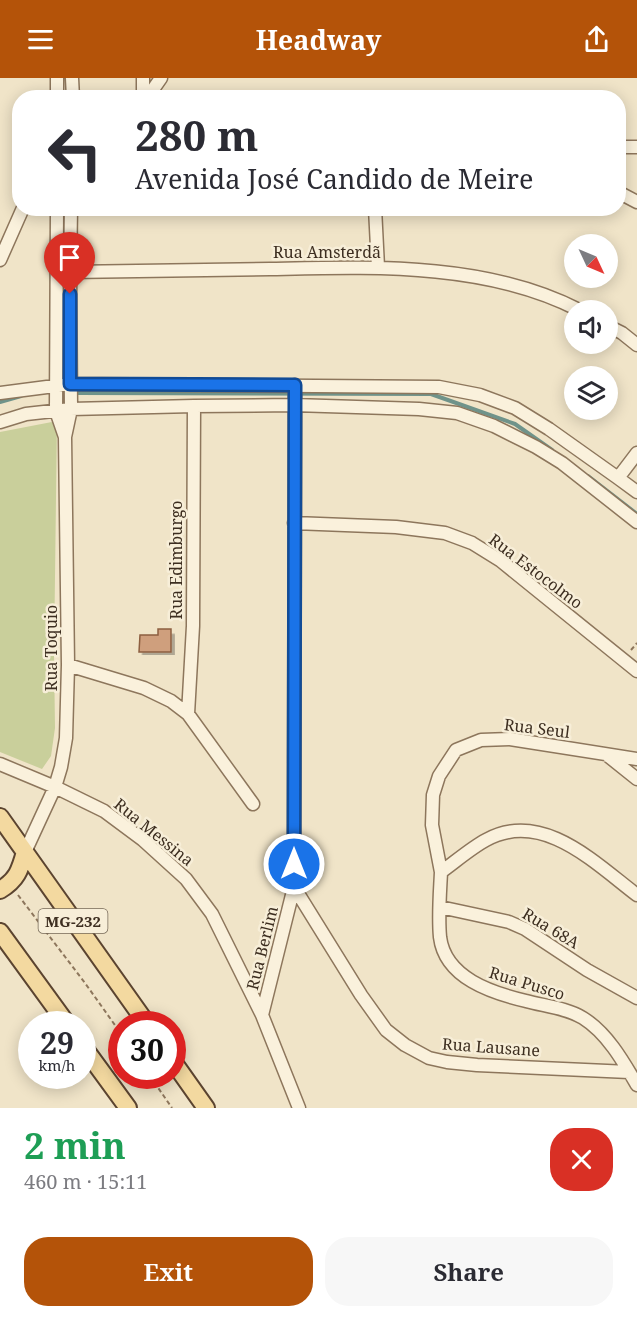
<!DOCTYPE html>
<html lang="en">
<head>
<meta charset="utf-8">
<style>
	body { margin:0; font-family:"Noto Serif",serif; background:#f7f7f7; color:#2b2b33; height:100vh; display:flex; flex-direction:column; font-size:22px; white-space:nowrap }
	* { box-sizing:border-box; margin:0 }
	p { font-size:20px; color:#7c7c81 }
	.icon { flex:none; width:33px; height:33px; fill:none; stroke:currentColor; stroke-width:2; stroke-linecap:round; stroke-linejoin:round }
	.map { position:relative; height:1030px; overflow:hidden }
	.panel { display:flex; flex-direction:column; background:#fff; flex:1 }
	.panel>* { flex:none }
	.guide { position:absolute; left:12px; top:12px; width:614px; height:126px; border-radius:24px; box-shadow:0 3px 15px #0003; background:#fff; color:#2b2b33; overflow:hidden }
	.needle { width:39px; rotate:134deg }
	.fabs { position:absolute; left:564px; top:156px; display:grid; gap:12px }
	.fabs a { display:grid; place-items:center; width:54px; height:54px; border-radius:50%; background:#fff; box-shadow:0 3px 15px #0003; font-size:30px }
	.speed { position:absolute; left:18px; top:933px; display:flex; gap:12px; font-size:30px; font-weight:700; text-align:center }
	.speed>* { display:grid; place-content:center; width:78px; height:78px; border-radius:50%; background:#fff; box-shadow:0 3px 15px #0003; line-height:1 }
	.speed small { font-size:15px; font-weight:400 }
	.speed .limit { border:9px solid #d22; background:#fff; color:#111 }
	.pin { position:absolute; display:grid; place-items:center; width:51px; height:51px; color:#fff; margin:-62px -26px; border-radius:50% 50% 50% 0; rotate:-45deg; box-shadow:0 0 6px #0007 }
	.pin .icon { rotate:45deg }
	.me { position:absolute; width:66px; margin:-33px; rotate:0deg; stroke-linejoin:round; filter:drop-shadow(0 0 4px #0008) }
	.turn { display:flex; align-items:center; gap:21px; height:126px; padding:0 24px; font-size:27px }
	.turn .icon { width:78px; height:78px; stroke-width:2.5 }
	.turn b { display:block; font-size:42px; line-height:51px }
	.round { display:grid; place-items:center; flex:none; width:63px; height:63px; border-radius:24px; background:#f7f7f7 }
	.summary { display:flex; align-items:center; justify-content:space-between; height:102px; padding:0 24px }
	h1 { font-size:36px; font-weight:700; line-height:45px; color:#1e9e55 }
	.action { display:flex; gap:12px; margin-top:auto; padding:12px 24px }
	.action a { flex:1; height:69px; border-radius:24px; background:#b45309; color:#fff; font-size:24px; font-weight:700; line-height:69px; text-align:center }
	.action a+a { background:#f7f7f7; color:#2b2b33 }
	header { display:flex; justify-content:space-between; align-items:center; height:78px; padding:0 24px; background:#b45309; color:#fff; font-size:27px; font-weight:700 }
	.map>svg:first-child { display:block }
	.green { fill:#c9cf9b }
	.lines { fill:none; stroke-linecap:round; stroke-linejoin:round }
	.stream { stroke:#6f938a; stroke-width:4 }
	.building { fill:#cf9f7d; stroke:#8d5f41; stroke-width:1.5; filter:url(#shadow) }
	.minor-casing { stroke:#8d765c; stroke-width:15 }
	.major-casing { stroke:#5b4430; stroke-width:20 }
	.path { stroke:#8d765c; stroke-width:2; stroke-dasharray:4.5 3; stroke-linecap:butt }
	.minor { stroke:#faf1dc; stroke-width:12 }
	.major { stroke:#f3d9a0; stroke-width:16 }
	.route-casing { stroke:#114b97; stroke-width:15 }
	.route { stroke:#1a73e8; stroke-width:10 }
	.labels { text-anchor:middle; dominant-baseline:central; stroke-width:5; stroke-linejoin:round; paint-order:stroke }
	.shield { fill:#f7eed8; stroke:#756857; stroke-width:1.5 }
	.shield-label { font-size:15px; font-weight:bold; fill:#3d2e20 }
	.street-label { font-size:16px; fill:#3d2e20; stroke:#f7eed8 }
</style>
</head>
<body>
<header><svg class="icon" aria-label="menu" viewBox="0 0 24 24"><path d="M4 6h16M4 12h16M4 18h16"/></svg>Headway<svg class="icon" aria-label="share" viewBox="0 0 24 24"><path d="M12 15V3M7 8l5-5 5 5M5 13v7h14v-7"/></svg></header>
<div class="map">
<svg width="637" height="1030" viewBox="0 0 637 1030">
	<defs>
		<filter id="shadow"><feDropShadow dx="3.5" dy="5.5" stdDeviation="0" flood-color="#0004"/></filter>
	</defs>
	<rect width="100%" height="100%" fill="#f0e4c8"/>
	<!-- green -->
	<path class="green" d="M57,343l-3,234 1,73 -4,28 -9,13 -42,-17v-320z"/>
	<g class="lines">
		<!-- stream -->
		<path class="stream" d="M78,315l353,1 84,30 37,26
			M0,324l21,-6
			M588,398l49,38"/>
	</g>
	<!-- building -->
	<path class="building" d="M158,551h13v23h-32l1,-17h18z"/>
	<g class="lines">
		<defs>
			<path id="minor" d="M57,0v20
				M72,0l1,20
				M143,20v-20
				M147,20l14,-20
				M618,69h19
				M618,114l19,10
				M57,130l-1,203 9,26
				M375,130l3,59
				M0,182l23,-52
				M70,194c67,-1 134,-2 200,-3 102,-2 216,-7 309,41
				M608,248l14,7 15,12
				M0,315l70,-9 369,3 41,8 35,13 34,21 69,49 19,14
				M0,344l26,-8 45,-5 123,-3 100,-1 125,4 38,4 37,13 42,21 26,16 75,59
				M618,400l19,-25
				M294,445l102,4 49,6 27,10 29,18 136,110
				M68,587l76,23 27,13 17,13 65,90
				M188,636l5,-88 1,-220
				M607,677l30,24
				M0,686l55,23 49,24 39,29 43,39 26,35 50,101 37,93
				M25,774l30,-65 6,-20 5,-29 2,-73 -3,-228 6,-28 -1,-137 1,-64
				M441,794l-9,-47 1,-30 6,-19 17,-26 25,-10 29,-1 127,20
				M294,809l67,108 25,35 19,15 24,13 18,4 30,3 152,7
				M637,817c-42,-32 -95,-86 -151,-55 -15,8 -31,22 -45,32 -1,21 -3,44 -1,65 5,41 52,56 86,64 18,5 41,7 57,17 24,15 40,43 54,67
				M440,829l69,15 16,7 62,41 50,28
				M262,937l32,-128 1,-502"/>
			<path id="major" d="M0,739l147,207
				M0,812c17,-10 20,-20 25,-38
				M0,854l67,92
				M82,967l46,63
				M172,982l34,48"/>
		</defs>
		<!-- minor casing -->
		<use href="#minor" class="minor-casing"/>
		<!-- major casing -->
		<use href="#major" class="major-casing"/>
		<!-- path -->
		<path class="path" d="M631,572l6,-7
			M18,817l67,88 37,52
			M150,998l22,32"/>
		<!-- minor -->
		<use href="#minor" class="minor"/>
		<!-- major -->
		<use href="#major" class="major"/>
	</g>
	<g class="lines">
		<defs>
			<path id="route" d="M70,216v90l225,1 -1,479"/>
		</defs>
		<!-- route casing -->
		<use href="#route" class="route-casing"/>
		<!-- route -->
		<use href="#route" class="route"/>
	</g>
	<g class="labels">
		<!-- shield labels -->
		<rect class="shield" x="38.5" y="831" width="69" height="24" rx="4.5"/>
		<g class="shield-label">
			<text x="73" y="843">MG-232</text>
		</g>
		<!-- street labels -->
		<g class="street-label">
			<text x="327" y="174">Rua Amsterdã</text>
			<text transform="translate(176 482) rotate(-90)">Rua Edimburgo</text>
			<text transform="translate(536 493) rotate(37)">Rua Estocolmo</text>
			<text transform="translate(51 570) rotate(-90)">Rua Toquio</text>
			<text transform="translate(537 650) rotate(7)">Rua Seul</text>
			<text transform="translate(154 754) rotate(39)">Rua Messina</text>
			<text transform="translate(551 850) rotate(31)">Rua 68A</text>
			<text transform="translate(262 870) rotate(-76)">Rua Berlim</text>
			<text transform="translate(527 905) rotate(17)">Rua Pusco</text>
			<text transform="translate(491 969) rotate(4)">Rua Lausane</text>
		</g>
	</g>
</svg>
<div class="fabs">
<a><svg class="needle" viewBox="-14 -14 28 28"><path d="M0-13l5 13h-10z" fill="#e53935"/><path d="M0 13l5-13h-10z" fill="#7c7c81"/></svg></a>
<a><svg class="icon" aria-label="sound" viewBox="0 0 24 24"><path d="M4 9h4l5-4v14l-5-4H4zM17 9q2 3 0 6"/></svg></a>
<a><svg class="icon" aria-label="layers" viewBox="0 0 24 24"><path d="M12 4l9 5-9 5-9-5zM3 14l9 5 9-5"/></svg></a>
</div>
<div class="speed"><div>29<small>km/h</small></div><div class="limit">30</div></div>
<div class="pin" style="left:70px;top:216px;background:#d93025"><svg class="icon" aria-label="arrive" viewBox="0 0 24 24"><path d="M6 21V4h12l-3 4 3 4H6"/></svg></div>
<svg class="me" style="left:294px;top:786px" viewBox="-20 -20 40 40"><circle r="17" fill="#1a73e8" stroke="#fff" stroke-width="3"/><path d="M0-11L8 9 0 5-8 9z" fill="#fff"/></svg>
<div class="guide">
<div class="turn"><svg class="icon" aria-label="left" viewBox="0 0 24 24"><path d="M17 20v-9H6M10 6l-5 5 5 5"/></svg><div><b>280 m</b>Avenida José Candido de Meire</div></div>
</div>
</div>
<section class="panel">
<div class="summary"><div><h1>2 min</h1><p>460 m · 15:11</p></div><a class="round" style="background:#d93025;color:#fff"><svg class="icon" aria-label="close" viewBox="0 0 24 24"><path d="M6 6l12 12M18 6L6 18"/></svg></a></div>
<div class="action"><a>Exit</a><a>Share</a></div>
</section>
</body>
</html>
